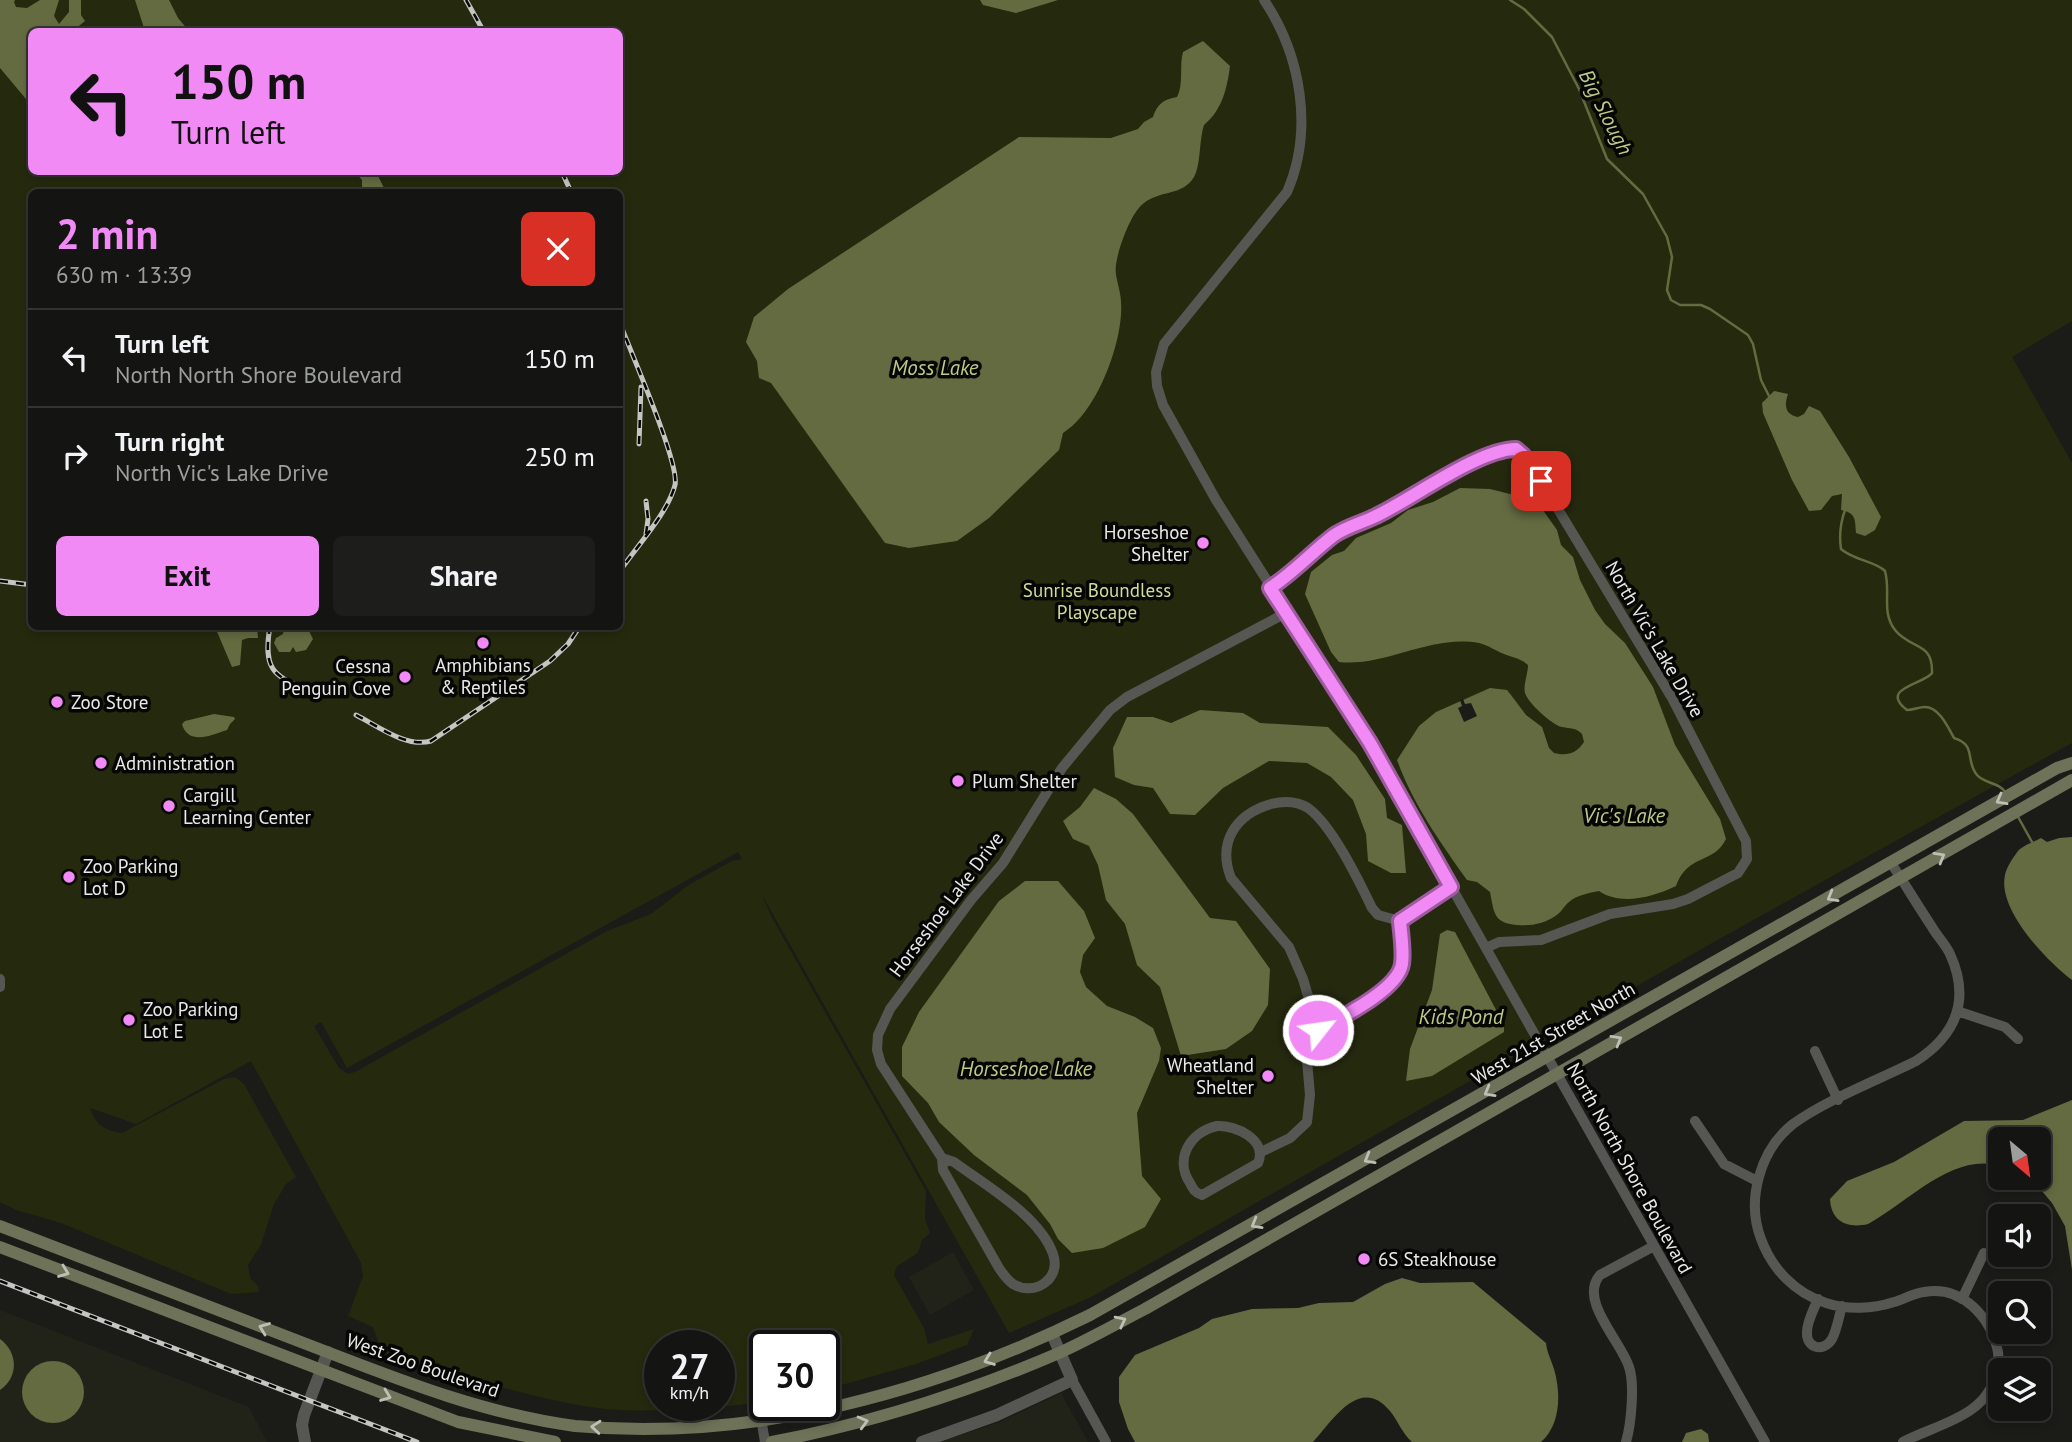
<!DOCTYPE html>
<html lang="en">
<head>
<meta charset="utf-8">
<style>
	body { margin:0; font-family:"PT Sans",sans-serif; background:#1d1e1b; color:#f1f3f6; height:100vh; display:flex; flex-direction:column; font-size:26px; white-space:nowrap }
	* { box-sizing:border-box; margin:0 }
	p { font-size:23px; color:#9d9f9f }
	.icon { flex:none; width:38px; height:38px; fill:none; stroke:currentColor; stroke-width:2; stroke-linecap:round; stroke-linejoin:round }
	.map { position:relative; flex:1; overflow:hidden }
	.details { position:absolute; left:28px; top:189px; width:595px; height:441px; display:flex; flex-direction:column; background:#141512; border-radius:10px; box-shadow:0 4px 10px #0003,0 0 0 2px #333432 }
	.details>* { flex:none }
	.banner { position:absolute; left:28px; top:28px; width:595px; height:147px; border-radius:10px; box-shadow:0 4px 10px #0003,0 0 0 2px #333432; background:#f18af4; color:#111; overflow:hidden }
	.needle { width:46px; rotate:151deg }
	.tools { position:absolute; left:1988px; top:1127px; display:grid; gap:14px }
	.tools a { display:grid; place-items:center; width:63px; height:63px; border-radius:10px; background:#141512; box-shadow:0 4px 10px #0003,0 0 0 2px #333432; font-size:35px }
	.speed { position:absolute; left:644px; top:1330px; display:flex; gap:14px; font-size:35px; font-weight:700; text-align:center }
	.speed>* { display:grid; place-content:center; width:91px; height:91px; border-radius:50%; background:#141512; box-shadow:0 4px 10px #0003,0 0 0 2px #333432; line-height:1 }
	.speed small { font-size:18px; font-weight:400 }
	.speed .limit { border:4px solid #111; border-radius:10px; background:#fff; color:#111 }
	.pin { position:absolute; display:grid; place-items:center; width:60px; height:60px; color:#fff; margin:-30px; border-radius:14px; box-shadow:0 4px 10px #0006 }
	.me { position:absolute; width:77px; margin:-38px; rotate:60deg; stroke-linejoin:round; filter:drop-shadow(0 0 5px #0008) }
	.turn { display:flex; align-items:center; gap:24px; height:147px; padding:0 28px; font-size:32px }
	.turn .icon { width:91px; height:91px; stroke-width:2.5 }
	.turn b { display:block; font-size:49px; line-height:60px }
	.round { display:grid; place-items:center; flex:none; width:74px; height:74px; border-radius:10px; background:#1d1e1b }
	.headline { display:flex; align-items:center; justify-content:space-between; height:119px; padding:0 28px }
	h1 { font-size:42px; font-weight:700; line-height:52px; color:#f18af4 }
	.action { display:flex; gap:14px; margin-top:auto; padding:14px 28px }
	.action a { flex:1; height:80px; border-radius:10px; background:#f18af4; color:#111; font-size:28px; font-weight:700; line-height:80px; text-align:center }
	.action a+a { background:#1d1e1b; color:#f1f3f6 }
	ul { padding:0; list-style:none }
	li { display:flex; align-items:center; gap:21px; height:98px; padding:0 28px; border-top:2px solid #333432 }
	li div { flex:1 }
	li b { display:block; font-size:26px }
	li em { font-style:normal }
	.map>svg:first-child { display:block }
	.built { fill:#212319 }
	.green { fill:#25290e; fill-rule:evenodd }
	.water { fill:#646b41 }
	.pier { fill:#1b1c18 }
	.lines { fill:none; stroke-linecap:round; stroke-linejoin:round }
	.stream { stroke:#646b41; stroke-width:2.5 }
	.minor { stroke:#565753; stroke-width:10 }
	.tertiary { stroke:#565753; stroke-width:12 }
	.secondary { stroke:#6e7258; stroke-width:12 }
	.rail-casing { stroke:#c5c5c2; stroke-width:5 }
	.rail { stroke:#060705; stroke-width:2.5; stroke-dasharray:8; stroke-linecap:butt }
	.oneway { stroke:#bebfb5 }
	.route-casing { stroke:#9d5a9f; stroke-width:18 }
	.route { stroke:#f18af4; stroke-width:12 }
	.poi-dot { fill:#f18af4; stroke:#060705; stroke-width:2.5 }
	.labels { text-anchor:middle; dominant-baseline:central; stroke-width:7; stroke-linejoin:round; paint-order:stroke }
	.poi-label { font-size:19px; fill:#e9e9e7; stroke:#060705; text-anchor:start }
	.park-label { font-size:19px; fill:#d1dd97; stroke:#060705 }
	.street-label { font-size:19px; fill:#e9e9e7; stroke:#060705 }
	.water-label { font-size:21px; font-style:italic; fill:#bdc984; stroke:#060705 }
</style>
</head>
<body>
<div class="map">
<svg width="2072" height="1442" viewBox="0 0 2072 1442">
	<rect width="100%" height="100%" fill="#1b1c18"/>
	<!-- built -->
	<path class="built" d="M953,1252l21,38 -44,25 -21,-38z
		M0,1310l249,97 18,35h-267z
		M1061,1393l27,49h-148l60,-20z"/>
	<!-- green -->
	<path class="green" d="M0,0h2072v321l-60,36 60,106v280l-351,195 -630,359 -82,36 -247,-438 9,21 155,275 -1,28 5,14 -8,7 -4,13 -21,13 -3,9 30,53 4,16 46,-15 -7,16 -51,19 -92,26v-44h-59v56c-48,6 -97,10 -144,8 -41,-2 -82,-13 -121,-23 -40,-10 -79,-21 -118,-35l-9,-25 -25,-11 15,-40 -2,-13 -110,-202 -115,63 -46,-16c5,16 15,23 32,25l102,-54 11,-2 9,7 52,93 -10,7 -12,20 -13,41 -13,20 2,13 8,8 1,6 -28,2 -170,-71 -45,-13 -16,-8zM32,32h588v140h-588zM32,192h588v434h-588zM738,852l4,7 -10,2 -42,23 -39,30 -44,17 -252,141 -7,2 -9,-6 -25,-42 7,-4 26,46zM660,1346h59v59h-59z"/>
	<!-- water -->
	<path class="water" d="M0,0h15l-1,2 2,5 11,1 13,-8h19l-5,16 5,8 10,-12v-12h12v15l4,6 -11,9 -6,1 -36,1 -1,73 -31,-37z
		M135,0h34l9,18 11,13h-44z
		M980,0h78l-42,13 -33,-8z
		M1203,41l27,25c-3,23 -8,44 -26,59 -5,15 -3,39 -10,52 -11,19 -34,13 -50,26 -13,9 -26,46 -28,62 -2,11 5,25 5,37 3,38 -24,111 -58,131l-4,17 -70,68 -32,23 -48,7 -24,-5 -114,-160 -12,-5 -2,-17 -11,-19 8,-25 34,-28 231,-152 92,1 27,-9 6,-7 9,-5c4,-13 11,-18 24,-20 7,-13 2,-31 6,-45z
		M355,172h21l10,20h-24v-12z
		M1774,391l14,3c-4,12 -3,20 10,23l6,-3 5,-8 11,5 29,46 32,60 -6,13 -10,6 -9,-3c-1,-14 0,-20 -15,-23l1,-16 -10,2 -11,14 -12,1 -17,-31 -29,-67 -1,-10z
		M1460,488l30,1 36,9 7,-2 24,34 4,15 12,12 7,23 15,30 10,14 20,19 28,44 22,58 45,74 6,20c-13,26 -38,14 -50,47 -23,11 -55,20 -77,5 -10,2 -22,4 -30,11 -5,4 -7,9 -11,12 -13,10 -26,12 -41,11 -24,-2 -23,-13 -27,-33l-13,-10 -10,-2c-27,-38 -54,-76 -70,-120l22,-34 17,-14 54,-24 17,2 4,5 15,20 16,12 7,21 5,5c13,3 22,1 30,-11l-2,-8c-7,-7 -11,-5 -20,-7 -10,-2 -34,-24 -37,-34 -2,-8 3,-19 3,-28 -8,-7 -14,-7 -24,-11 -8,-3 -16,-9 -25,-11 -48,-9 -94,24 -140,19l-8,-10 -26,-58 6,-22 21,-17 12,-4 12,-13 35,-15 17,-13 25,-8z
		M215,627h42l1,11h-10l-6,2 -2,25 -8,2z
		M284,627h23l6,12 -7,11 -10,2 -3,-5 -3,5h-11l-5,-9 2,-5 7,-4z
		M1200,710l43,3 17,10 68,4 28,28 29,44 2,19 15,7 4,48h-15l-23,-12 -2,-27 -13,-34 -22,-23 -24,-14 -38,-2 -46,27 -28,27 -25,-1 -17,-26 -19,-3 -19,-8 -2,-29 14,-31h26l18,6z
		M214,714l20,3 1,2 -5,5 -3,6c-15,5 -39,16 -45,-6l3,-3z
		M1094,788l22,11 17,15 77,104 26,3 34,48 -2,36 -16,26 -26,18 -45,7 -21,-69 -23,-22 -12,-41 -19,-24 -8,-35 -9,-19 -16,-7 -10,-18 17,-14z
		M2072,837v143c-25,-19 -75,-70 -67,-105 1,-7 9,-19 13,-24 5,-6 16,-9 23,-13l6,4 12,-4z
		M1025,881h33l26,30 11,27 -12,17 -3,17 6,15 21,19 28,11 18,11 8,20 -2,13 -22,52 5,63 19,23 -16,28 -42,21 -31,5 -14,-14 -8,-15 -23,-29 -53,-40 -35,-33 -11,-19 -26,-27v-29l17,-35 80,-111z
		M1447,930l8,2 49,93v7l-72,44 -26,5 4,-32 22,-59 8,-56z
		M2072,1100v170l-7,-44 -13,-23 -21,-25h8v-39h-39v27c-47,-14 -93,37 -132,58 -21,5 -37,-3 -38,-25l17,-18 47,-19 70,-41 59,-1z
		M1402,1278l18,5 53,-1 73,61c1,10 5,16 8,26 7,24 7,55 -13,73h-129c-10,-9 -14,-21 -22,-31 -30,-36 -57,9 -77,31h-178l-7,-13 -9,-27v-25l16,-22 64,-27 13,-9 40,-10 46,-1 21,-5 34,-1 32,-18z
		M0,1339c18,13 19,38 0,51z
		M22 1392a31 31 0 1 1 62 0a31 31 0 1 1-62 0Z
		M1701,1429l7,5 1,8h-27l4,-9z"/>
	<!-- pier -->
	<path class="pier" d="M1463,699l2,5 6,-1 6,13 -13,6 -6,-14 4,-2 -2,-6z"/>
	<g class="lines">
		<!-- stream -->
		<path class="stream" d="M1510,0l14,9 28,28 27,52 28,70 36,35 24,43 5,20 -5,33 4,10 9,5h21l9,4 38,26 5,9 8,36 8,16
			M1845,510c-5,14 -6,26 -4,39 14,12 34,12 44,22 6,21 -4,41 10,59 16,20 38,11 37,43 -7,11 -54,15 -25,37 7,0 11,-3 18,-3 14,0 23,20 29,31 23,7 11,23 23,37 8,9 22,7 29,18
			M2017,815l15,27"/>
		<!-- minor -->
		<path class="minor" d="M1264,0c37,55 50,130 23,192l-123,152 -8,28 1,14 6,19 53,95 154,243 395,699
			M1270,588c23,-15 41,-35 63,-52 12,-9 29,-13 43,-20 36,-17 103,-68 140,-67l7,6 18,26 131,217 74,143 1,18 -9,14 -50,26 -15,5 -63,10 -69,26 -42,2 -13,6
			M1891,863c14,21 27,43 41,64 5,9 14,18 18,27 21,46 6,81 -34,107 -38,19 -90,39 -123,63 -33,26 -47,76 -32,115 11,30 34,54 65,64 21,7 47,6 68,-1 10,-3 20,-9 30,-10 38,-7 67,25 74,60 1,7 0,14 -2,21 -9,44 -59,51 -93,69
			M0,979v8
			M1957,1011l48,16 13,12
			M1318,1030l-15,-51 -14,-32 -58,-69c-14,-36 5,-64 40,-74 12,-3 26,-3 37,4 24,17 51,73 64,100l6,7 22,6
			M1815,1051l23,49
			M1695,1121l29,43 33,17
			M1217,1126c19,-1 51,14 41,37l-56,32c-7,-2 -9,-6 -12,-12 -16,-24 0,-51 27,-57z
			M1261,1152l29,-14 17,-16 3,-27 -3,-35 11,-30 61,-35 19,-22 4,-8 -2,-44 51,-34
			M942,1158l12,4c31,23 86,54 99,92 9,25 -19,43 -40,30 -6,-4 -10,-10 -14,-16l-56,-98 -1,-12 -61,-94 -4,-14 1,-15 12,-26 81,-109 32,-37 59,-95 48,-58 17,-13 159,-84
			M1818,1299c-4,10 -11,22 -11,33 -1,16 16,21 25,7 5,-9 7,-23 10,-33
			M1962,1299l22,-46
			M1072,1380l34,62
			M762,1424l3,18
			M1626,1442c5,-17 9,-58 3,-75 -8,-26 -51,-67 -29,-92l54,-29"/>
		<!-- tertiary -->
		<path class="tertiary" d="M305,1442l-3,-17 2,-10 24,-63
			M922,1442l75,-27 75,-35 -20,-46"/>
		<!-- secondary -->
		<path class="secondary" d="M0,1226c100,38 200,77 301,116 89,34 177,71 274,84 178,16 357,-33 515,-111l967,-547 15,-5
			M0,1247l458,175 97,20
			M772,1442c99,-19 194,-49 287,-89 29,-13 57,-29 86,-44l927,-529"/>
		<defs>
			<path id="rail" d="M466,0l18,32
				M562,172l9,20
				M620,323c10,28 60,140 55,162 -7,28 -39,62 -55,86
				M639,444l2,-57
				M646,534l2,-15 -2,-18
				M0,581l32,4
				M270,626c-8,49 6,49 46,69
				M356,715c22,11 50,33 75,26l119,-80 18,-17 12,-18
				M0,1281l417,161"/>
		</defs>
		<!-- rail casing -->
		<use href="#rail" class="rail-casing"/>
		<!-- rail -->
		<use href="#rail" class="rail"/>
	</g>
	<!-- one-way arrows -->
	<defs><path id="oneway-chevron" d="M-2-3.5L2.5 0L-2 3.5" fill="none" stroke-width="1.6" stroke-linecap="round" stroke-linejoin="round" transform="scale(1.75)"/></defs>
	<g class="oneway">
		<use href="#oneway-chevron" transform="translate(2001 800) rotate(151)"/>
		<use href="#oneway-chevron" transform="translate(1940 857) rotate(-30)"/>
		<use href="#oneway-chevron" transform="translate(1832 897) rotate(150)"/>
		<use href="#oneway-chevron" transform="translate(1617 1040) rotate(-30)"/>
		<use href="#oneway-chevron" transform="translate(1489 1092) rotate(150)"/>
		<use href="#oneway-chevron" transform="translate(1369 1159) rotate(150)"/>
		<use href="#oneway-chevron" transform="translate(1256 1224) rotate(150)"/>
		<use href="#oneway-chevron" transform="translate(64 1272) rotate(21)"/>
		<use href="#oneway-chevron" transform="translate(1121 1321) rotate(-27)"/>
		<use href="#oneway-chevron" transform="translate(264 1328) rotate(-159)"/>
		<use href="#oneway-chevron" transform="translate(989 1360) rotate(159)"/>
		<use href="#oneway-chevron" transform="translate(386 1396) rotate(21)"/>
		<use href="#oneway-chevron" transform="translate(863 1422) rotate(-15)"/>
		<use href="#oneway-chevron" transform="translate(596 1427) rotate(-175)"/>
	</g>
	<g class="lines">
		<defs>
			<path id="route" d="M1318,1030c22,-12 80,-40 84,-66 2,-13 -1,-30 -2,-43l51,-34 -81,-144 -100,-155c23,-15 41,-35 63,-52 12,-9 29,-13 43,-20 36,-17 103,-67 140,-67l7,6 18,26"/>
		</defs>
		<!-- route casing -->
		<use href="#route" class="route-casing"/>
		<!-- route -->
		<use href="#route" class="route"/>
	</g>
	<!-- markers -->
	<g class="poi-dot">
		<circle cx="1203" cy="543" r="7"/>
		<circle cx="483" cy="643" r="7"/>
		<circle cx="405" cy="677" r="7"/>
		<circle cx="57" cy="702" r="7"/>
		<circle cx="101" cy="763" r="7"/>
		<circle cx="958" cy="781" r="7"/>
		<circle cx="169" cy="806" r="7"/>
		<circle cx="69" cy="877" r="7"/>
		<circle cx="129" cy="1020" r="7"/>
		<circle cx="1268" cy="1076" r="7"/>
		<circle cx="1364" cy="1259" r="7"/>
	</g>
	<g class="labels">
		<!-- poi labels -->
		<g class="poi-label">
			<text x="1189" y="532" text-anchor="end">Horseshoe<tspan x="1189" dy="22">Shelter</tspan></text>
			<text x="483" y="665" text-anchor="middle">Amphibians<tspan x="483" dy="22">&amp; Reptiles</tspan></text>
			<text x="391" y="666" text-anchor="end">Cessna<tspan x="391" dy="22">Penguin Cove</tspan></text>
			<text x="71" y="702">Zoo Store</text>
			<text x="115" y="763">Administration</text>
			<text x="972" y="781">Plum Shelter</text>
			<text x="183" y="795">Cargill<tspan x="183" dy="22">Learning Center</tspan></text>
			<text x="83" y="866">Zoo Parking<tspan x="83" dy="22">Lot D</tspan></text>
			<text x="143" y="1009">Zoo Parking<tspan x="143" dy="22">Lot E</tspan></text>
			<text x="1254" y="1065" text-anchor="end">Wheatland<tspan x="1254" dy="22">Shelter</tspan></text>
			<text x="1378" y="1259">6S Steakhouse</text>
		</g>
		<!-- park labels -->
		<g class="park-label">
			<text x="1097" y="590">Sunrise Boundless<tspan x="1097" dy="22">Playscape</tspan></text>
		</g>
		<!-- street labels -->
		<g class="street-label">
			<text transform="translate(1655 639) rotate(60)">North Vic's Lake Drive</text>
			<text transform="translate(946 904) rotate(-53)">Horseshoe Lake Drive</text>
			<text transform="translate(1553 1033) rotate(-30)">West 21st Street North</text>
			<text transform="translate(1630 1168) rotate(61)">North North Shore Boulevard</text>
			<text transform="translate(423 1365) rotate(19)">West Zoo Boulevard</text>
		</g>
		<!-- water labels -->
		<g class="water-label">
			<text transform="translate(1606 112) rotate(63)">Big Slough</text>
			<text x="935" y="367">Moss Lake</text>
			<text x="1624" y="815">Vic's Lake</text>
			<text x="1461" y="1016">Kids Pond</text>
			<text x="1026" y="1068">Horseshoe Lake</text>
		</g>
	</g>
</svg>
<div class="tools">
<a><svg class="needle" viewBox="-14 -14 28 28"><path d="M0-13l5 13h-10z" fill="#e53935"/><path d="M0 13l5-13h-10z" fill="#9d9f9f"/></svg></a>
<a><svg class="icon" aria-label="sound" viewBox="0 0 24 24"><path d="M4 9h4l5-4v14l-5-4H4zM17 9q2 3 0 6"/></svg></a>
<a><svg class="icon" aria-label="search" viewBox="0 0 24 24"><circle cx="10" cy="10" r="6"/><path d="M15 15l6 6"/></svg></a>
<a><svg class="icon" aria-label="layers" viewBox="0 0 24 24"><path d="M12 4l9 5-9 5-9-5zM3 14l9 5 9-5"/></svg></a>
</div>
<div class="speed"><div>27<small>km/h</small></div><div class="limit">30</div></div>
<div class="pin" style="left:1541px;top:481px;background:#d93025"><svg class="icon" aria-label="arrive" viewBox="0 0 24 24"><path d="M6 21V4h12l-3 4 3 4H6"/></svg></div>
<svg class="me" style="left:1318px;top:1030px" viewBox="-20 -20 40 40"><circle r="17" fill="#f18af4" stroke="#fff" stroke-width="3"/><path d="M0-11L8 9 0 5-8 9z" fill="#fff"/></svg>
<div class="banner">
<div class="turn"><svg class="icon" aria-label="left" viewBox="0 0 24 24"><path d="M17 20v-9H6M10 6l-5 5 5 5"/></svg><div><b>150 m</b>Turn left</div></div>
</div>
<section class="details">
<div class="headline"><div><h1>2 min</h1><p>630 m · 13:39</p></div><a class="round" style="background:#d93025;color:#fff"><svg class="icon" aria-label="close" viewBox="0 0 24 24"><path d="M6 6l12 12M18 6L6 18"/></svg></a></div>
<ul>
<li><svg class="icon" aria-label="left" viewBox="0 0 24 24"><path d="M17 20v-9H6M10 6l-5 5 5 5"/></svg><div><b>Turn left</b><p>North North Shore Boulevard</p></div><em>150 m</em></li>
<li><svg class="icon" aria-label="right" viewBox="0 0 24 24"><path d="M7 20v-9h11M14 6l5 5-5 5"/></svg><div><b>Turn right</b><p>North Vic's Lake Drive</p></div><em>250 m</em></li>
</ul>
<div class="action"><a>Exit</a><a>Share</a></div>
</section>
</div>
</body>
</html>
